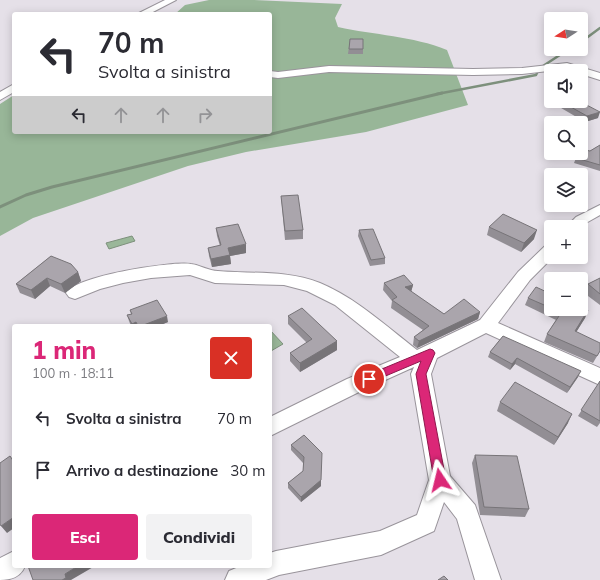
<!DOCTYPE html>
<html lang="it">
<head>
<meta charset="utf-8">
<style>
	body { margin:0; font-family:Mulish,sans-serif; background:#f2f2f3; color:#2b2b33; height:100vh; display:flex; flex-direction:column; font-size:15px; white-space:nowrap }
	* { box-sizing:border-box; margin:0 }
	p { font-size:13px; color:#7c7c81 }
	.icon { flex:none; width:22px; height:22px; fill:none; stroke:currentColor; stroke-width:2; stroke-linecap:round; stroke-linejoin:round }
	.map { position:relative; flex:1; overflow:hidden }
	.panel { position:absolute; left:12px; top:324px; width:260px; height:244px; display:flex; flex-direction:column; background:#fff; border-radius:4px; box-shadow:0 2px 10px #0003 }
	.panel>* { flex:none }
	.hud { position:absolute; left:12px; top:12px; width:260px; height:122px; border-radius:4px; box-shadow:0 2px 10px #0003; background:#fff; color:#2b2b33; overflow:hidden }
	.needle { width:26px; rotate:258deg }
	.tools { position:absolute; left:544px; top:12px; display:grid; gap:8px }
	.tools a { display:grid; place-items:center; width:44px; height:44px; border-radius:4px; background:#fff; box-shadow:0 2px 10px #0003; font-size:20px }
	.pin { position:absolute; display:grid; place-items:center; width:34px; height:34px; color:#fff; margin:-17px; border:2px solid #fff; border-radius:50%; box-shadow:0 1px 4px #0007 }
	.me { position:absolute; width:44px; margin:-22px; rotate:350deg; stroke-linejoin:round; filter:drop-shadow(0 0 3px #0008) }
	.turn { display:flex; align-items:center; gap:14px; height:84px; padding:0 20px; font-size:18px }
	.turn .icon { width:52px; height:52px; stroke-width:2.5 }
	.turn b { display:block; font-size:28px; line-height:34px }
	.lanes { display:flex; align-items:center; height:38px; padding:0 20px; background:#0003; justify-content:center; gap:20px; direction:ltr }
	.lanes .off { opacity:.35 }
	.round { display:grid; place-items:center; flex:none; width:42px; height:42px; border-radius:4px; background:#f2f2f3 }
	.overview { display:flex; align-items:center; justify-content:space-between; height:68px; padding:0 20px }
	h1 { font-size:24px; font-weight:800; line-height:30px; color:#db2777 }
	.primary-button { display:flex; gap:8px; margin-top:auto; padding:8px 20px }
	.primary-button a { flex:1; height:46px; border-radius:4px; background:#db2777; color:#fff; font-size:16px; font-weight:800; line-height:46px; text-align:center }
	.primary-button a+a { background:#f2f2f3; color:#2b2b33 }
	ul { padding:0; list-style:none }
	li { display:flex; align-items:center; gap:12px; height:52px; padding:0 20px }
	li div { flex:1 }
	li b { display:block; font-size:15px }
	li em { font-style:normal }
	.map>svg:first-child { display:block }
	.forest { fill:#98b698 }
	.water { fill:#9ab799; stroke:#7d907c }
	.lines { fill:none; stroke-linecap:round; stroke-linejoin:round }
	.stream-far1 { stroke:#7d907c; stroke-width:2.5 }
	.stream { stroke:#7d907c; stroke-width:3 }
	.minor-casing { stroke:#99949b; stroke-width:2 }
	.minor { fill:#fff; fill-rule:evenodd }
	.wall { fill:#928e94 }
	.shaded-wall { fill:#777478 }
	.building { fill:#aaa5ac; stroke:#777478 }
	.route { fill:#db2777; stroke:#8e194d }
</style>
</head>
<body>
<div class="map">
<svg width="600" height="580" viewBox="0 0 600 580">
	<rect width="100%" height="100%" fill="#e5e0e8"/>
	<!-- forest -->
	<path class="forest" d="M209,0h45l88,4 -7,14 3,9c36,8 75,9 109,23l21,55 -102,27 -120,20 -58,14 -155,52 -33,18v-132l14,-9v37h256v-118h-95l10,-9z"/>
	<!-- water -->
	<path class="water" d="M132,236l3,5 -26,8 -3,-6z
		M270,330l13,14 -12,7 -1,-1z"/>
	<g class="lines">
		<!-- stream-far1 -->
		<path class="stream-far1" d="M581,42l19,-14
			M543,66l26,-17
			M437,94l99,-19 2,-4"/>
		<!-- stream -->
		<path class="stream" d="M0,207l26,-12 26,-8 390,-94"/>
		<defs>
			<path id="minor" d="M165,0h11l-27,14h-12z
				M567,63l33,10v7l-19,-6v-3l-15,-2 -44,5 -49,1 -144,-3 -51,6 -8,-1v-6l8,1 51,-6 144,3 49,-1z
				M14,84v8l-14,8v-8z
				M600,205v10l-14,8 -5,6v-2h-15l10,-10z
				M551,245v12h2l-23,23 -32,43 102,45v17l-114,-52 -49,25 -6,16 19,102 25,29 26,75h-26l-18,-61 -13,-17 -10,29 -53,24 -102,20 -13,5h-41l4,-9 12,-5h29v-13l6,-2 104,-20 37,-16 12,-35 -18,-106 3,-7 -53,24 -91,45v-19l77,-38 53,-22 -65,-52 -28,-14 -23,-6 -69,-2 -25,-8 -39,3 -28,5 -23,6 -25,10 -6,-2 -3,-4c10,-17 105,-32 125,-29 9,1 18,7 27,7 34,3 69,-1 102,12 36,15 66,43 97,67l63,-30 38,-48 27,-26z
				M14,551v15h11c-4,11 -14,14 -25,14v-22z"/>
		</defs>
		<!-- minor casing -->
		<use href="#minor" class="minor-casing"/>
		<!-- minor -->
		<use href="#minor" class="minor"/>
	</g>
	<!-- wall -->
	<path class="wall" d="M350,39h13v15h-15z
		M557,101h22l19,17 -13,4 -29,-17z
		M600,145v26l-26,-8 2,-5 14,-7z
		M281,196l22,34v9l-18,1z
		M489,227l45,12 -13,13 -34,-17z
		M216,228l30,25 -16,3 1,8 -19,3 -3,-11 -1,-8 12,-2 -3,-10z
		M359,230l26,28v6l-15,2 -12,-30z
		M51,256l27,16 3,9 -16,12 -15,-7 -15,13 -15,-6 -4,-9z
		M600,278v27l-16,-12 4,-9z
		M384,283l29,2 -2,7 33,22 36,-2 -2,7 -61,29 -4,-3 1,-8 9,-7 -32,-22 1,-7 -9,-11z
		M551,294v15h30l7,1 -3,8 -9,14 24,19 -7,12 -49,-21 3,-8 9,-14 -31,-15 3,-7z
		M130,310l38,12 -10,4h-27l-2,-5 -2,-6 4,-1z
		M288,316l49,25v9l-37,22 -10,-11v-8l17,-10 -19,-19z
		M503,336l75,41 -11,16 -52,-29 -5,6 -22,-13 2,-5z
		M600,381v42l-3,4 -19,-11z
		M500,402l68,21 -14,22 -57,-34z
		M304,435l17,51 -20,16 -13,-14v-5l15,-12v-8l-12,-13v-5z
		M475,455l54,54 -4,8 -45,-2 -8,-52z"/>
	<!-- shaded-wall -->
	<path class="shaded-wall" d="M272,50v5l-2,1v-5z
		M600,112l-2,6 -13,4 2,-6z
		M537,230l-3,9 -13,13 3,-9z
		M246,244v9l-16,3 1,8 -19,3 -1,-8 17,-11z
		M78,272l3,9 -16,12 -4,-9z
		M47,278l3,8 -15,13 -4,-9z
		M413,285l-2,7 -6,-5z
		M588,310l-3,8 -13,21 3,-8z
		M480,312l-2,7 -61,29 2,-7z
		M167,316l1,6 -10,4h-17z
		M136,322l1,4h-5v-2z
		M337,341v9l-37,22v-9z
		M517,358l-2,6 -5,6 2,-6z
		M581,371l-3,6 -11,16 3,-6z
		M572,414l-4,9 -14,22 4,-8z
		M321,480v6l-20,16v-5z
		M14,517v11l-7,5 -6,-7z
		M78,566h17l-24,14h-9l3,-6z"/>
	<!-- building -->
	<path class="building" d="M350,39h13v10h-14z
		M560,101h19l21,11 -13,4z
		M600,145v20l-24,-7 2,-5h3v-4l9,2z
		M298,195l5,35 -18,1 -4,-35z
		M503,214l34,16 -13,13 -35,-16z
		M238,224l8,20 -18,4 2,7 -19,4 -3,-11 13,-3 -5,-17z
		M373,229l12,29 -14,2 -12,-30z
		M51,256l20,8 7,8 -17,12 -14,-6 -16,12 -15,-6z
		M404,275l9,10 -8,2 39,27 20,-15 16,13 -61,29 -5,-4 15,-11 -37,-26 5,-3 -13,-14z
		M600,278v16l-12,-10z
		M536,287l15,7v14l-23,-10z
		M157,300l10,16 -26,10h-3l-2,-4 -4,2 -5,-9 5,-1 -2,-4z
		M581,307l7,3 -13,21 25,12v8l-3,5 -50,-22 14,-21 -8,-4h28z
		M302,308l35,33 -37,22 -10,-10 22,-14 -24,-23z
		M503,336l78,35 -11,16 -53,-29 -5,6 -22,-12z
		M600,381v40l-19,-11z
		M515,382l57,32 -14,23 -58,-35z
		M304,435l18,18 -1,27 -20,17 -13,-14 15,-12 1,-14 -13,-12z
		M475,455l42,1 12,53 -45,-2z
		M10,456l4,6v55l-13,9 -1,-2v-61z
		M28,566h50l-13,8 1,4 -4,2h-29z
		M444,576l4,4h-10z"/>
	<!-- route -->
	<path class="route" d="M430,349l3,1 2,3 -9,21 20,106 -2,4 -4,2 -4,-2 -2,-4 -18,-106 5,-13 -52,22 -4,-1 -2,-3 2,-3z"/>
</svg>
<div class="tools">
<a><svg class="needle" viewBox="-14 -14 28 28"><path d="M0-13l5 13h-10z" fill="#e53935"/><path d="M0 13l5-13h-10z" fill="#7c7c81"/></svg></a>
<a><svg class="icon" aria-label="sound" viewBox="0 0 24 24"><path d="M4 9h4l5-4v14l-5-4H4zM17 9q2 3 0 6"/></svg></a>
<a><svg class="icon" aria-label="search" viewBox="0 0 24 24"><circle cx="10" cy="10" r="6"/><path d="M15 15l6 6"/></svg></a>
<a><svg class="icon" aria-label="layers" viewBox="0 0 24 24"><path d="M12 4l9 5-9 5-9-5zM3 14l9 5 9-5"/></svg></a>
<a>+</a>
<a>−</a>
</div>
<div class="pin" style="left:369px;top:379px;background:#d93025"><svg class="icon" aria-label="arrive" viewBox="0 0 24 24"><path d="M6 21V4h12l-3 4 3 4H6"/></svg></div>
<svg class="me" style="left:440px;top:480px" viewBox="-20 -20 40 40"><path d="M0-17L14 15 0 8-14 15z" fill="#db2777" stroke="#fff" stroke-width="4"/></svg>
<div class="hud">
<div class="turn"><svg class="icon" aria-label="left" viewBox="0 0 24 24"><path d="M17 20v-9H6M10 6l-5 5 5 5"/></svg><div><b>70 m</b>Svolta a sinistra</div></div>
<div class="lanes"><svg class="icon" aria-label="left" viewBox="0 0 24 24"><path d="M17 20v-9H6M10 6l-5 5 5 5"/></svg><svg class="icon off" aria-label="ahead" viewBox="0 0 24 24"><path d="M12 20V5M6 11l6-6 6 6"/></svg><svg class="icon off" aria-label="ahead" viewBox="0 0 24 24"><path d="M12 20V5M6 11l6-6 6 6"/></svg><svg class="icon off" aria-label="right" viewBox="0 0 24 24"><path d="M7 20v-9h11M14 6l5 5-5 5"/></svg></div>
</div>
<section class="panel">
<div class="overview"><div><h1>1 min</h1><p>100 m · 18:11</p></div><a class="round" style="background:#d93025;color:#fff"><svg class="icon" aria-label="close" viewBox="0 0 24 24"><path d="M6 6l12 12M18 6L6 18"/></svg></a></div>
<ul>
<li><svg class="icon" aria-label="left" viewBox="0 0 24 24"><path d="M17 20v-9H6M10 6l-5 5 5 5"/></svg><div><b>Svolta a sinistra</b></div><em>70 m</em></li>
<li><svg class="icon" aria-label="arrive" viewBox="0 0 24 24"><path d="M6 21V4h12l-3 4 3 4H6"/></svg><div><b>Arrivo a destinazione</b></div><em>30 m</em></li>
</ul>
<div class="primary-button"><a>Esci</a><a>Condividi</a></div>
</section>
</div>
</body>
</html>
